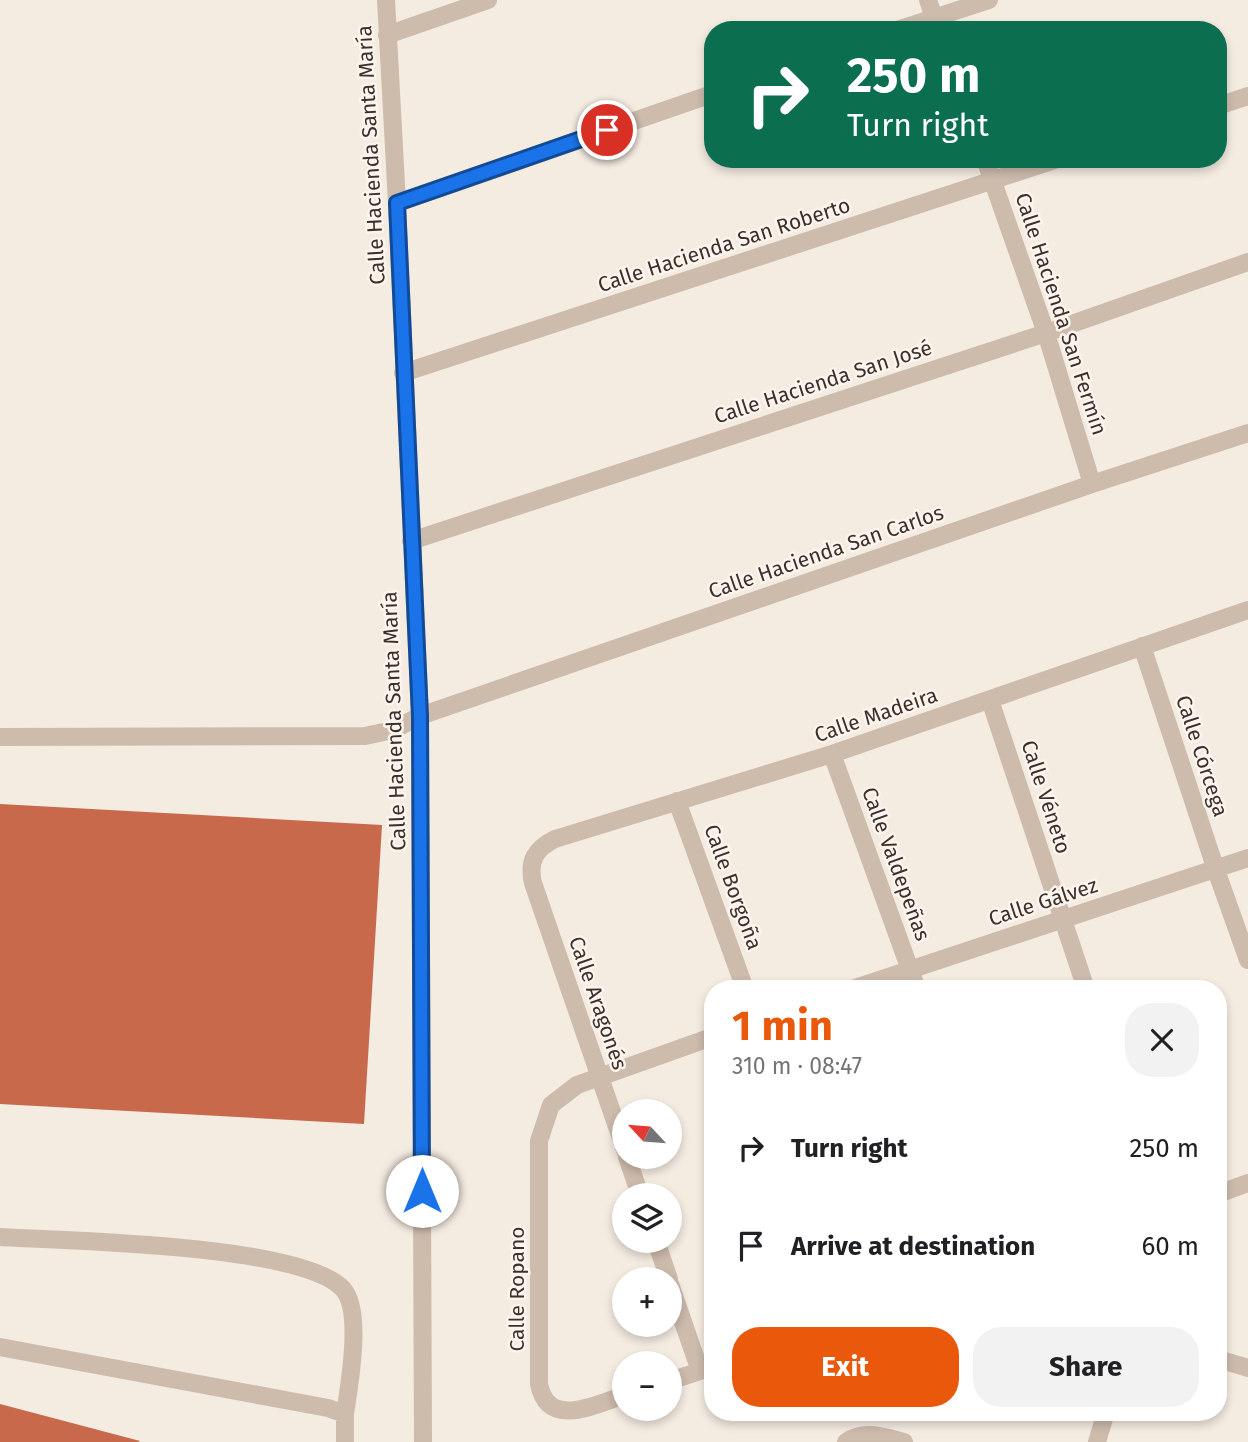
<!DOCTYPE html>
<html lang="en">
<head>
<meta charset="utf-8">
<style>
	body { margin:0; font-family:"Fira Sans",sans-serif; background:#f2f2f2; color:#202124; height:100vh; display:flex; flex-direction:column; font-size:26px; white-space:nowrap }
	* { box-sizing:border-box; margin:0 }
	p { font-size:23px; color:#757577 }
	.icon { flex:none; width:38px; height:38px; fill:none; stroke:currentColor; stroke-width:2; stroke-linecap:round; stroke-linejoin:round }
	.map { position:relative; flex:1; overflow:hidden }
	.sheet { position:absolute; left:704px; top:980px; width:523px; height:441px; display:flex; flex-direction:column; background:#fff; border-radius:28px; box-shadow:0 4px 10px #0003 }
	.sheet>* { flex:none }
	.hud { position:absolute; left:704px; top:21px; width:523px; height:147px; border-radius:28px; box-shadow:0 4px 10px #0003; background:#0b6e4f; color:#fff; overflow:hidden }
	.needle { width:46px; rotate:296deg }
	.fabs { position:absolute; left:612px; top:1099px; display:grid; gap:14px }
	.fabs a { display:grid; place-items:center; width:70px; height:70px; border-radius:50%; background:#fff; box-shadow:0 4px 10px #0003; font-size:35px }
	.pin { position:absolute; display:grid; place-items:center; width:60px; height:60px; color:#fff; margin:-30px; border:4px solid #fff; border-radius:50%; box-shadow:0 2px 7px #0007 }
	.me { position:absolute; width:77px; margin:-38px; rotate:0deg; stroke-linejoin:round; filter:drop-shadow(0 0 5px #0008) }
	.turn { display:flex; align-items:center; gap:24px; height:147px; padding:0 28px; font-size:32px }
	.turn .icon { width:91px; height:91px; stroke-width:2.5 }
	.turn b { display:block; font-size:49px; line-height:60px }
	.round { display:grid; place-items:center; flex:none; width:74px; height:74px; border-radius:28px; background:#f2f2f2 }
	.overview { display:flex; align-items:center; justify-content:space-between; height:119px; padding:0 28px }
	h1 { font-size:42px; font-weight:700; line-height:52px; color:#ea580c }
	.button { display:flex; gap:14px; margin-top:auto; padding:14px 28px }
	.button a { flex:1; height:80px; border-radius:28px; background:#ea580c; color:#fff; font-size:28px; font-weight:700; line-height:80px; text-align:center }
	.button a+a { background:#f2f2f2; color:#202124 }
	ul { padding:0; list-style:none }
	li { display:flex; align-items:center; gap:21px; height:98px; padding:0 28px }
	li div { flex:1 }
	li b { display:block; font-size:26px }
	li em { font-style:normal }
	.map>svg:first-child { display:block }
	.building { fill:#c8694b }
	.lines { fill:none; stroke-linecap:round; stroke-linejoin:round }
	.minor { stroke:#cdbbac; stroke-width:18 }
	.route-casing { stroke:#114b97; stroke-width:18 }
	.route { stroke:#1a73e8; stroke-width:12 }
	.labels { text-anchor:middle; dominant-baseline:central; stroke-width:5; stroke-linejoin:round; paint-order:stroke }
	.street-label { font-size:21px; fill:#3b302b; stroke:#fbf5ee }
</style>
</head>
<body>
<div class="map">
<svg width="1248" height="1442" viewBox="0 0 1248 1442">
	<rect width="100%" height="100%" fill="#f4ebe1"/>
	<!-- building -->
	<path class="building" d="M0,804l382,21 -18,299 -364,-20z
		M0,1404l140,37 -1,1h-139z"/>
	<g class="lines">
		<!-- minor -->
		<path class="minor" d="M386,0l11,203 23,513 3,726
			M928,0l10,30
			M897,30l92,-30
			M387,35l101,-35
			M1218,106l30,-10
			M985,159l61,174 46,151
			M397,203l315,-109
			M403,373l655,-214
			M411,541l635,-208 202,-71
			M1142,646l74,224 32,90
			M990,700l96,289
			M0,737l365,-1 28,-6 27,-14 672,-232 156,-51
			M832,754l85,235
			M677,801l68,188
			M852,989l396,-131
			M625,1150l-92,-267c-5,-22 2,-34 22,-44l277,-85 416,-144
			M627,1157l13,38
			M1218,1194l30,-11
			M0,1237c66,4 302,7 343,52 20,22 6,97 2,125
			M656,1241l13,38
			M670,1284l30,87
			M0,1347l328,61 17,6v28
			M1218,1359l30,9
			M670,1381l42,-14
			M625,1395c-29,9 -77,35 -86,-11v-243l12,-36 26,-20 135,-48
			M846,1442c18,-13 39,-5 58,0
			M1097,1442l9,-30"/>
	</g>
	<g class="lines">
		<defs>
			<path id="route" d="M422,1191l-2,-475 -23,-513 210,-73"/>
		</defs>
		<!-- route casing -->
		<use href="#route" class="route-casing"/>
		<!-- route -->
		<use href="#route" class="route"/>
	</g>
	<g class="labels">
		<!-- street labels -->
		<g class="street-label">
			<text transform="translate(371 155) rotate(-93)">Calle Hacienda Santa María</text>
			<text transform="translate(724 245) rotate(-18)">Calle Hacienda San Roberto</text>
			<text transform="translate(1061 314) rotate(72)">Calle Hacienda San Fermín</text>
			<text transform="translate(823 382) rotate(-18)">Calle Hacienda San José</text>
			<text transform="translate(826 552) rotate(-19)">Calle Hacienda San Carlos</text>
			<text transform="translate(876 715) rotate(-19)">Calle Madeira</text>
			<text transform="translate(394 721) rotate(-92)">Calle Hacienda Santa María</text>
			<text transform="translate(1202 756) rotate(72)">Calle Córcega</text>
			<text transform="translate(1046 797) rotate(72)">Calle Véneto</text>
			<text transform="translate(896 864) rotate(70)">Calle Valdepeñas</text>
			<text transform="translate(733 887) rotate(70)">Calle Borgoña</text>
			<text transform="translate(1043 902) rotate(-18)">Calle Gálvez</text>
			<text transform="translate(598 1003) rotate(71)">Calle Aragonés</text>
			<text transform="translate(517 1289) rotate(-90)">Calle Ropano</text>
		</g>
	</g>
</svg>
<div class="fabs">
<a><svg class="needle" viewBox="-14 -14 28 28"><path d="M0-13l5 13h-10z" fill="#e53935"/><path d="M0 13l5-13h-10z" fill="#757577"/></svg></a>
<a><svg class="icon" aria-label="layers" viewBox="0 0 24 24"><path d="M12 4l9 5-9 5-9-5zM3 14l9 5 9-5"/></svg></a>
<a>+</a>
<a>−</a>
</div>
<div class="pin" style="left:607px;top:130px;background:#d93025"><svg class="icon" aria-label="arrive" viewBox="0 0 24 24"><path d="M6 21V4h12l-3 4 3 4H6"/></svg></div>
<svg class="me" style="left:422px;top:1191px" viewBox="-20 -20 40 40"><circle r="19" fill="#fff"/><path d="M0-13L10 11 0 6-10 11z" fill="#1a73e8"/></svg>
<div class="hud">
<div class="turn"><svg class="icon" aria-label="right" viewBox="0 0 24 24"><path d="M7 20v-9h11M14 6l5 5-5 5"/></svg><div><b>250 m</b>Turn right</div></div>
</div>
<section class="sheet">
<div class="overview"><div><h1>1 min</h1><p>310 m · 08:47</p></div><a class="round"><svg class="icon" aria-label="close" viewBox="0 0 24 24"><path d="M6 6l12 12M18 6L6 18"/></svg></a></div>
<ul>
<li><svg class="icon" aria-label="right" viewBox="0 0 24 24"><path d="M7 20v-9h11M14 6l5 5-5 5"/></svg><div><b>Turn right</b></div><em>250 m</em></li>
<li><svg class="icon" aria-label="arrive" viewBox="0 0 24 24"><path d="M6 21V4h12l-3 4 3 4H6"/></svg><div><b>Arrive at destination</b></div><em>60 m</em></li>
</ul>
<div class="button"><a>Exit</a><a>Share</a></div>
</section>
</div>
</body>
</html>
